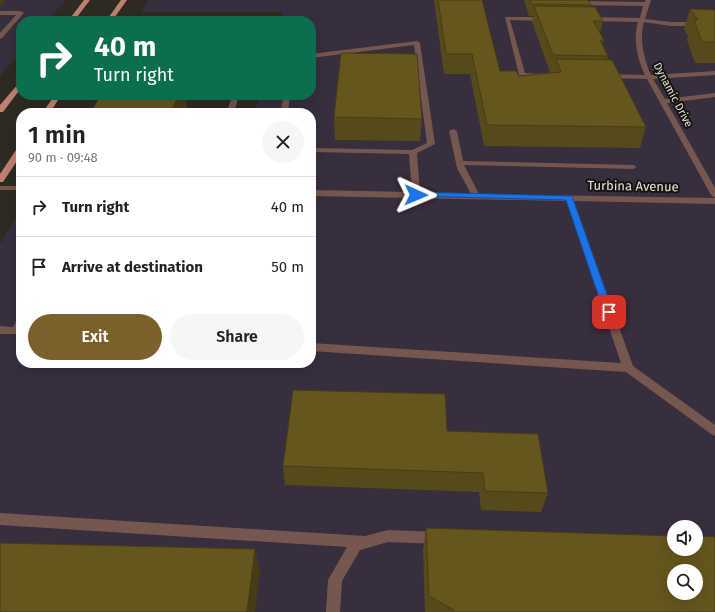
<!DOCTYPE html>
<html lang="en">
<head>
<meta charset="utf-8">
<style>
	body { margin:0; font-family:"Fira Sans",sans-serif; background:#f6f6f6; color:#222; height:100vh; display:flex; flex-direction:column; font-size:15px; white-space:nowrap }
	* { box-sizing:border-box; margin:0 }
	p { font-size:13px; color:#767676 }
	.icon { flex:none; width:22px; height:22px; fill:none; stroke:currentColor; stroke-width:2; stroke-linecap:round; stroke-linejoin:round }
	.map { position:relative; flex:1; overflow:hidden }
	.details { position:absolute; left:16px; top:108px; width:300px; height:260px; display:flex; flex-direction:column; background:#fff; border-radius:16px; box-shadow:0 4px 16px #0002 }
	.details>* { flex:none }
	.hud { position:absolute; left:16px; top:16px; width:300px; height:84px; border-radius:16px; box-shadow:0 4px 16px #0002; background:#0b6e4f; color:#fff; overflow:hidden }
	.fabs { position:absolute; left:667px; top:520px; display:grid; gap:8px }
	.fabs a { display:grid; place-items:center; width:36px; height:36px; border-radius:50%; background:#fff; box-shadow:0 4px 16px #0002; font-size:20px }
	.pin { position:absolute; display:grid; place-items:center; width:34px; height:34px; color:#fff; margin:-17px; border-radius:8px; box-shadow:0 2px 6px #0006 }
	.me { position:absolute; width:44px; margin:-22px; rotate:91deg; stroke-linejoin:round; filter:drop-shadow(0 0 3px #0008) }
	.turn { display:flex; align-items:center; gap:14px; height:84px; padding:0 12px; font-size:18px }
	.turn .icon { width:52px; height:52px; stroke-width:2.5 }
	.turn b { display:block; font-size:28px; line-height:34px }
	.round { display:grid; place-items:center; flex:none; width:42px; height:42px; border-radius:21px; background:#f6f6f6 }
	.overview { display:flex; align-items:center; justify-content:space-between; height:68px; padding:0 12px }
	h1 { font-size:24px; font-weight:600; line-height:30px }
	.button { display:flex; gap:8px; margin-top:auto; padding:8px 12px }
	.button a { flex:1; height:46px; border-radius:24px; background:#7c602c; color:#fff; font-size:16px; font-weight:600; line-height:46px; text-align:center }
	.button a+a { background:#f6f6f6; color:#222 }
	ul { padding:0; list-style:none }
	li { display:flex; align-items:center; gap:12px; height:60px; padding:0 12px; border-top:1px solid #e0e0e0 }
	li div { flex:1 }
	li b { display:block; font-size:15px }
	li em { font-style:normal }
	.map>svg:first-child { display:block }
	.industrial { fill:#372e3e; fill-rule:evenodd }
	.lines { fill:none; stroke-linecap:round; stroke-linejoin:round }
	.minor { fill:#76574f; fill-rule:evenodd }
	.major { fill:#bf8171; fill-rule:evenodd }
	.wall { fill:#574a1a }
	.shaded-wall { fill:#473c15 }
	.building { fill:#65561e; stroke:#473c15; fill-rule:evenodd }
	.route { fill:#1a73e8; stroke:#114b97 }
	.labels { text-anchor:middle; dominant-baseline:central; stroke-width:4; stroke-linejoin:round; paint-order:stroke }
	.far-street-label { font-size:11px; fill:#e4e3dd; stroke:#15140f }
	.street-label { font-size:13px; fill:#e4e3dd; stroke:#15140f }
</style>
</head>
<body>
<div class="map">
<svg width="715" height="612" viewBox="0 0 715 612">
	<rect width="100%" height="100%" fill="#2e2b22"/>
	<!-- industrial -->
	<path class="industrial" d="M0,0h66l-19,21h-26v30l-21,25z
		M149,0h566v612h-715v-368l21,-35v154h290v-250h-56l5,-18h51v-74h-31l2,-9h-141zM674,527h22v22h-22zM674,571h22v22h-22z"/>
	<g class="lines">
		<!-- minor -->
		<path class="minor" d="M645,0h6l-6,19 26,3h44v4h-44l-27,-4c-5,17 0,37 7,53l64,-4v4l-62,4 12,20 50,-6v4l-48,6 48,85v10l-4,-3 -64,-116 -40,-1 -3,-2 3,-2 38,1c-8,-16 -12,-36 -7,-53l-49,-1 -3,-2 3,-2 51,1 3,-12 -67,-1 -3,-2 3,-2 69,1z
			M0,11h21l3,2 -22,25 -2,1v-6l16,-18h-16z
			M112,16l145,2 3,3h-113l-37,-2 -1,-1z
			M505,17h40l3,2 -3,2 -35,-1 15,53 16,1v2l-19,1 -3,-2z
			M417,41l3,2 15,101 -18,9 3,40 51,1 -14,-26 -8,-37 4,-2 4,2 6,30 170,4 4,2 -4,2 -169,-4 15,29 236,4v6l-141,-3 59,165 82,59v11l-4,-2 -85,-62 -315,-21v-8l310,20 -55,-162 -255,-5v-6l101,2 -3,-38 -98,-2v-4l101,2 15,-7 -13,-98 -103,13v-4z
			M233,95h6l-5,18h-8z
			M284,95h6l-2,18h-8z
			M0,186h21v4h-21z
			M21,318l-1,16h-20v-8l13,1 4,-8z
			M0,513l365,23 23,-6 50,2 5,2 2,4 -2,4 -5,2 -50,-2 -28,8 -18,31 -2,31h-14l2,-32 19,-33 -347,-22z"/>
		<!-- major -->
		<path class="major" d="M84,0h6l-16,21h-6z
			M121,0h6l-15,21h-6z
			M21,82v6l-18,24h-3v-7l19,-22z
			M55,95h6l-11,18h-8z
			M18,147h3v8l-18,27h-3v-8z"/>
	</g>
	<!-- wall -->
	<path class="wall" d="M434,0h48l18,71 19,5 35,-4h-4l-18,-50 1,-6h-4l-5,-16h64l3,5 -1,2 13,14 -3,12 4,7 -2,5 6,11 -1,4 39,67 -6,21 -156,-2 -14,-72h-26z
		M690,9l25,1v53h-20l-8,-23 1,-4 -4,-7z
		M334,117l88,2 -2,22 -85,-1z
		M447,431l101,62 -7,19 -60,-2 -2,-18 -194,-7 -2,-19z
		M426,528l289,84h-290l-2,-61z"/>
	<!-- shaded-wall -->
	<path class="shaded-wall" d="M0,0h6l-6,7z
		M179,95h6l2,12 -2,6h-15z
		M255,549l5,22 -5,41h-8z"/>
	<!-- building -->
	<path class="building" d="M438,0h44l18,71h16l3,5 42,-4 -5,-13 56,1 34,67 -159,-2 -15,-71h-26z
		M530,0h58l3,5 -60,-1z
		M534,6l61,1 8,14h-10l11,19h-4l8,16 -55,-1z
		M690,9l25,1v32h-13l-8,-22h4z
		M341,53l76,1 5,65 -88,-2z
		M101,95h78l-9,18h-80z
		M293,390l152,4 2,37 91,3 10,59 -63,-2 -2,-18 -200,-7z
		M426,528l248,8v13h22v-13l19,1v75h-261v-2l-25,-14zM674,571h22v22h-22z
		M0,543l255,6 -8,63h-247z"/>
	<!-- route -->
	<path class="route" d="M416,192l156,4 41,116 -1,2h-6l-2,-2 -38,-112 -153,-4v-3z"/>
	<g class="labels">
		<!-- far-street labels -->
		<g class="far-street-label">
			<text transform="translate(673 95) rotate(62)">Dynamic Drive</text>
		</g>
		<!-- street labels -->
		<g class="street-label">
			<text transform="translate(633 186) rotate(1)">Turbina Avenue</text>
		</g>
	</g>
</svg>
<div class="fabs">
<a><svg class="icon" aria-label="sound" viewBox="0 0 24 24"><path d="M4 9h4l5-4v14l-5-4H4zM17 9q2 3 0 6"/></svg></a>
<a><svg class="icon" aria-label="search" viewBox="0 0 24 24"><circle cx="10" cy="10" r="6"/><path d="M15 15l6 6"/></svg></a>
</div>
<div class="pin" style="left:609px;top:312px;background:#d93025"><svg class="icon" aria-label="arrive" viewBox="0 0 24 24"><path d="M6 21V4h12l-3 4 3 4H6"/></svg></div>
<svg class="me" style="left:416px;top:195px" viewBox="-20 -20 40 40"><path d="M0-17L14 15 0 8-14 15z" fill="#1a73e8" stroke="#fff" stroke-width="4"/></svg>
<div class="hud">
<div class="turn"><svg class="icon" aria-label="right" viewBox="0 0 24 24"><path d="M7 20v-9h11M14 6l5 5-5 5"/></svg><div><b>40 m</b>Turn right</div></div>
</div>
<section class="details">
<div class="overview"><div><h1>1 min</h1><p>90 m · 09:48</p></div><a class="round"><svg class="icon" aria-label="close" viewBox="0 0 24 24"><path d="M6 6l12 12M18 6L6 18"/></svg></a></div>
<ul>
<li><svg class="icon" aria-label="right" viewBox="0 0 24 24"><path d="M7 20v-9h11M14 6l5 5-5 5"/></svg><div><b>Turn right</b></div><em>40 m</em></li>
<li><svg class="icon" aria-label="arrive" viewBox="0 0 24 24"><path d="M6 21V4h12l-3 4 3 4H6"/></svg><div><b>Arrive at destination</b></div><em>50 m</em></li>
</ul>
<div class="button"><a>Exit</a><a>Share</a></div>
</section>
</div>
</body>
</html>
